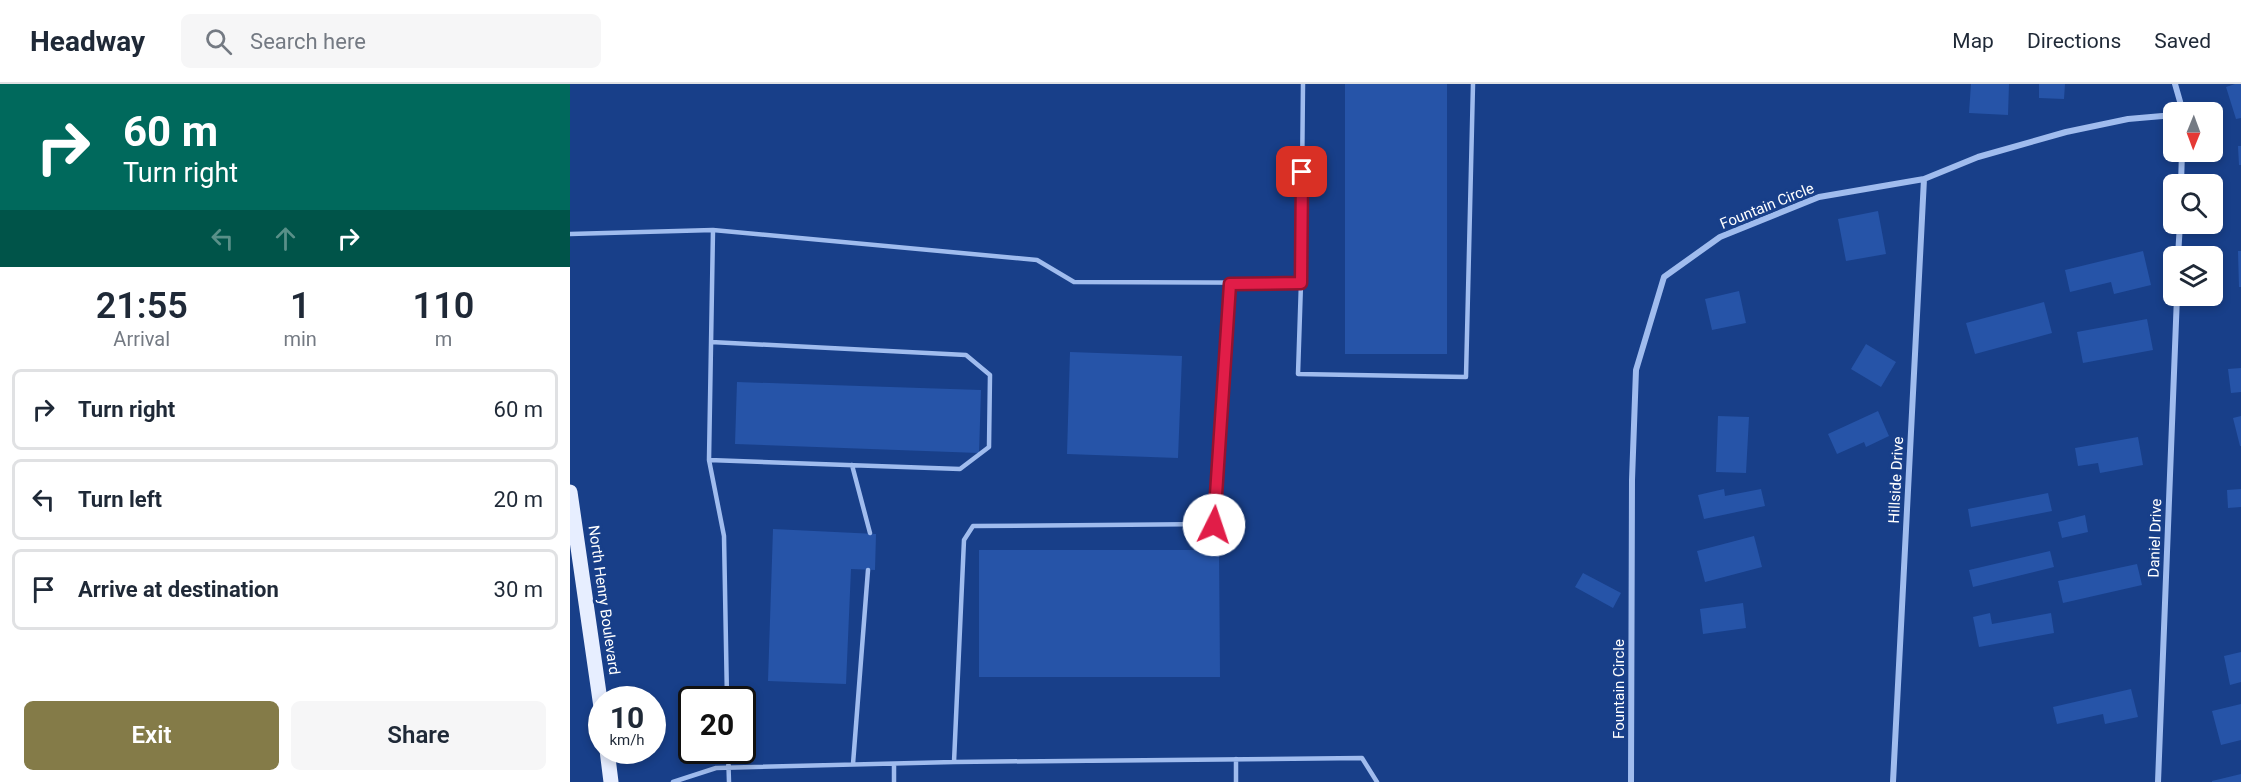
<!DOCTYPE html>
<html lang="en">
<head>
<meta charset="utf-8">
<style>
	body { margin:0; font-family:Roboto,sans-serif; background:#f6f6f7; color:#1f2937; height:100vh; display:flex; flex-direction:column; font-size:22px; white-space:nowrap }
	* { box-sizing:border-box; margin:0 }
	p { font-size:20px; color:#747a83 }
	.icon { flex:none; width:33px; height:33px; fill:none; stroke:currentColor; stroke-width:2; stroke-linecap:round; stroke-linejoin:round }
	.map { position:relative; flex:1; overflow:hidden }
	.side { display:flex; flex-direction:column; background:#fff; width:570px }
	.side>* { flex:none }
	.top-card { background:#00695c; color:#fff; overflow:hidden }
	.needle { width:39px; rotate:181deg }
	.tools { position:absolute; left:1593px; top:18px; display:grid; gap:12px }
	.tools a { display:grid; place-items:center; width:60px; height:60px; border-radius:9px; background:#fff; box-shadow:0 3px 9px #0003; font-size:30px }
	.speed { position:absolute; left:18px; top:602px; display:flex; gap:12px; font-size:30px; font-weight:700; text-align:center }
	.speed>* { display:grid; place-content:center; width:78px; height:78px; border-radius:50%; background:#fff; box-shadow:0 3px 9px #0003; line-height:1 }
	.speed small { font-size:15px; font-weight:400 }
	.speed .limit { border:3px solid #111; border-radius:9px; background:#fff; color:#111 }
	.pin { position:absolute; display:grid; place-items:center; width:51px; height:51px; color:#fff; margin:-26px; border-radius:12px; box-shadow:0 3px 9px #0006 }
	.me { position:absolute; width:66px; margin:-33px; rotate:4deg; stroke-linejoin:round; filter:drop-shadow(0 0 4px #0008) }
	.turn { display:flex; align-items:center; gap:21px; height:126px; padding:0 24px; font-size:27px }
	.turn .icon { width:78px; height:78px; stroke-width:2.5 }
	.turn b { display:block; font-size:42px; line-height:51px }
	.lanes { display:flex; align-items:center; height:57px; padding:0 24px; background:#0003; justify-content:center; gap:30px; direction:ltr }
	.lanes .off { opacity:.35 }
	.eta { display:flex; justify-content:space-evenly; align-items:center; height:102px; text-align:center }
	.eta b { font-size:36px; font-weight:600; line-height:42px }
	.action { display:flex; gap:12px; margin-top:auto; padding:12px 24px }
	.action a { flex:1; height:69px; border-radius:9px; background:#847b48; color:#fff; font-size:24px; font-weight:600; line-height:69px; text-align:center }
	.action a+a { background:#f6f6f7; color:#1f2937 }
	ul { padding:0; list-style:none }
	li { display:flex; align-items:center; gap:18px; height:81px; margin:0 12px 9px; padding:0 12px; border:3px solid #e0e1e3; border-radius:9px }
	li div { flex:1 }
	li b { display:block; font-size:22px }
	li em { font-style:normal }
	header { display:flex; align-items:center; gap:36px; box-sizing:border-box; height:84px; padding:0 30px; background:#fff; border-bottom:2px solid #e0e1e3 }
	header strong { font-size:28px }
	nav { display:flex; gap:33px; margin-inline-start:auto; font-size:21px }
	.search { width:420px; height:54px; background:#f6f6f7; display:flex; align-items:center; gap:15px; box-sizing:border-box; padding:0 21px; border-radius:9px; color:#747a83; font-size:22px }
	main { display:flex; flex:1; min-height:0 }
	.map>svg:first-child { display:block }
	.building { fill:#2654a8 }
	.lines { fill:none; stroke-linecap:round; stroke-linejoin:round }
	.lane { stroke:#a0bcee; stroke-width:4.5 }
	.street { stroke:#a0bcee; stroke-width:6 }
	.primary { stroke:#e7eeff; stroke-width:15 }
	.route-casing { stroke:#92132f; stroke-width:15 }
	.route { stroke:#e11d48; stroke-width:10 }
	.labels { text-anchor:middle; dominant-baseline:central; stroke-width:6; stroke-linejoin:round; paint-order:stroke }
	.street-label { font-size:15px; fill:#fff; stroke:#183f89 }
</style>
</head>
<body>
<header>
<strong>Headway</strong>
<div class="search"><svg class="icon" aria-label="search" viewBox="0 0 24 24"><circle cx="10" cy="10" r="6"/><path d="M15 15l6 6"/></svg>Search here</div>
<nav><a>Map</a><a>Directions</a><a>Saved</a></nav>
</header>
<main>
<section class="side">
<div class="top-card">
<div class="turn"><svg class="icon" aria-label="right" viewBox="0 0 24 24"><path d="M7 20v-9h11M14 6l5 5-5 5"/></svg><div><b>60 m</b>Turn right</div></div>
<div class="lanes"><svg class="icon off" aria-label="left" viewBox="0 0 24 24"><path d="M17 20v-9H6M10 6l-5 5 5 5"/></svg><svg class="icon off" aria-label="ahead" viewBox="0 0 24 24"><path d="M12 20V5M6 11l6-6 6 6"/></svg><svg class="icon" aria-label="right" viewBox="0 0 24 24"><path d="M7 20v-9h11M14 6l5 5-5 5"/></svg></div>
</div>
<div class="eta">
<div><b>21:55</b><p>Arrival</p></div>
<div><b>1</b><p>min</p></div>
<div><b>110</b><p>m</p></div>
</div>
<ul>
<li><svg class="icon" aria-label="right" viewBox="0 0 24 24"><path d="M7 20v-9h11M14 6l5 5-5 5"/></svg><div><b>Turn right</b></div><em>60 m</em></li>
<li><svg class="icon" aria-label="left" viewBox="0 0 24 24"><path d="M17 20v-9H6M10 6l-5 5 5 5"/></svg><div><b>Turn left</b></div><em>20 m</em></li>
<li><svg class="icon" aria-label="arrive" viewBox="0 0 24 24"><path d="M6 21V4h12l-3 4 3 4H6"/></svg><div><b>Arrive at destination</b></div><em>30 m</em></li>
</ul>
<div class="action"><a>Exit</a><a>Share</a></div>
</section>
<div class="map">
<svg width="1671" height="698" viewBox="0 0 1671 698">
	<rect width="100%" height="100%" fill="#183f89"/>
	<!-- building -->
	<path class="building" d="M775,0h102v270h-102z
		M1401,0h38l-1,31 -39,-2z
		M1469,0h26l-1,15 -25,-1z
		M1665,0h6v34l-5,1 -10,-32z
		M1668,62h3v19h-2z
		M1308,127l8,43 -40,7 -8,-42z
		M1573,167l8,34 -37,9 -3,-12 -41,10 -5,-22z
		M1668,167h3v36h-2z
		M1169,207l7,32 -34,7 -7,-31z
		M1474,218l8,31 -77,21 -9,-31z
		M1577,235l6,31 -70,13 -6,-31z
		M1296,260l30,18 -15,25 -30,-18z
		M500,268l112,4 -4,102 -111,-4z
		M1671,284v24l-10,1 -3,-24z
		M167,298l244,8 -2,63 -244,-9z
		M1308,327l11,25 -23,11 -2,-5 -27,12 -9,-20z
		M1148,332l31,1 -3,56 -30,-1z
		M1671,332v30h-1l-7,-28z
		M1568,353l5,28 -43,8 -2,-10 -20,3 -3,-18z
		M1154,405l1,7 36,-7 4,17 -61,13 -6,-24z
		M1671,405v18l-13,1 -1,-18z
		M1478,409l4,18 -81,16 -3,-18z
		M1515,431l3,17 -26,6 -4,-16z
		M203,445l103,5 -1,36 -24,-1 -5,115 -78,-3z
		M1184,452l8,31 -57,15 -8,-31z
		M409,466h240l1,127h-241z
		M1480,467l4,16 -81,20 -4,-17z
		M1567,480l5,21 -79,18 -5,-22z
		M1013,489l38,20 -8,15 -38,-21z
		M1173,519l3,25 -43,6 -3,-25z
		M1420,529l2,11 59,-11 3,20 -75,14 -6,-30z
		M1671,568v30l-11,3 -6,-29z
		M1561,605l7,28 -33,7 -2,-10 -46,10 -4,-17z
		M1671,620v36l-20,5 -9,-34z
		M1671,690v8h-29v-1z"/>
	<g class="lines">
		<!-- lane -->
		<path class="lane" d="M143,146l-4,230 15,76 3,163
			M0,150l143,-4 324,30 37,22 227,1 2,-199
			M731,199l-3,91 168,3 7,-293
			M139,376l251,9 29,-22 1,-72 -24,-20 -255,-13
			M282,381l18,68
			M158,666l1,32
			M666,675v23
			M384,678l408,-4 15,24
			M283,680l15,-194
			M324,680v18
			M103,698l43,-14 238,-6 10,-222 9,-14 241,-2 16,-240"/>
		<!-- street -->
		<path class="street" d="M1605,0l8,28
			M1611,100l1,-32
			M1608,172l2,-32
			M1061,698l1,-302 4,-110 28,-93 56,-40 99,-40 105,-18 54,-22 88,-25 62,-13 46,-4
			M1323,698l31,-603
			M1588,698l19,-486"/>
		<!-- primary -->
		<path class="primary" d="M0,408l32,222
			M37,666l4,32"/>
	</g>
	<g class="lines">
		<defs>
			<path id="route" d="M644,441l16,-241 71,-1 1,-111"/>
		</defs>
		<!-- route casing -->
		<use href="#route" class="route-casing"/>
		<!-- route -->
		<use href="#route" class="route"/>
	</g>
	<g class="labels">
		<!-- street labels -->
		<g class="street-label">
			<text transform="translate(1197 122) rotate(-22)">Fountain Circle</text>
			<text transform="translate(1326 396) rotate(-87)">Hillside Drive</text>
			<text transform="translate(1585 454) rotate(-88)">Daniel Drive</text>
			<text transform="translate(34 516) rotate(82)">North Henry Boulevard</text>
			<text transform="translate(1049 605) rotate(-90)">Fountain Circle</text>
		</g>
	</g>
</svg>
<div class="tools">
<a><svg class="needle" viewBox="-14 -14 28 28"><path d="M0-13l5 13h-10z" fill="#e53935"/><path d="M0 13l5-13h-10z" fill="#747a83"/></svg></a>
<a><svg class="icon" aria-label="search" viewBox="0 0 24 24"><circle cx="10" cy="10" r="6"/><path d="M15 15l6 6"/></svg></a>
<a><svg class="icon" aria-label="layers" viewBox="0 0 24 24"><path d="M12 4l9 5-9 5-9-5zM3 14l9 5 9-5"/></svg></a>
</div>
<div class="speed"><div>10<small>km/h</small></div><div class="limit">20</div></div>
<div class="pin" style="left:732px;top:88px;background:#d93025"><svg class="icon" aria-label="arrive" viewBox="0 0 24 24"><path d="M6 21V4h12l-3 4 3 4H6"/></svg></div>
<svg class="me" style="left:644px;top:441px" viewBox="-20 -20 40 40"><circle r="19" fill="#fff"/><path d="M0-13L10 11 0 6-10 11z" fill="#e11d48"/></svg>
</div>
</main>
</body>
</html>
